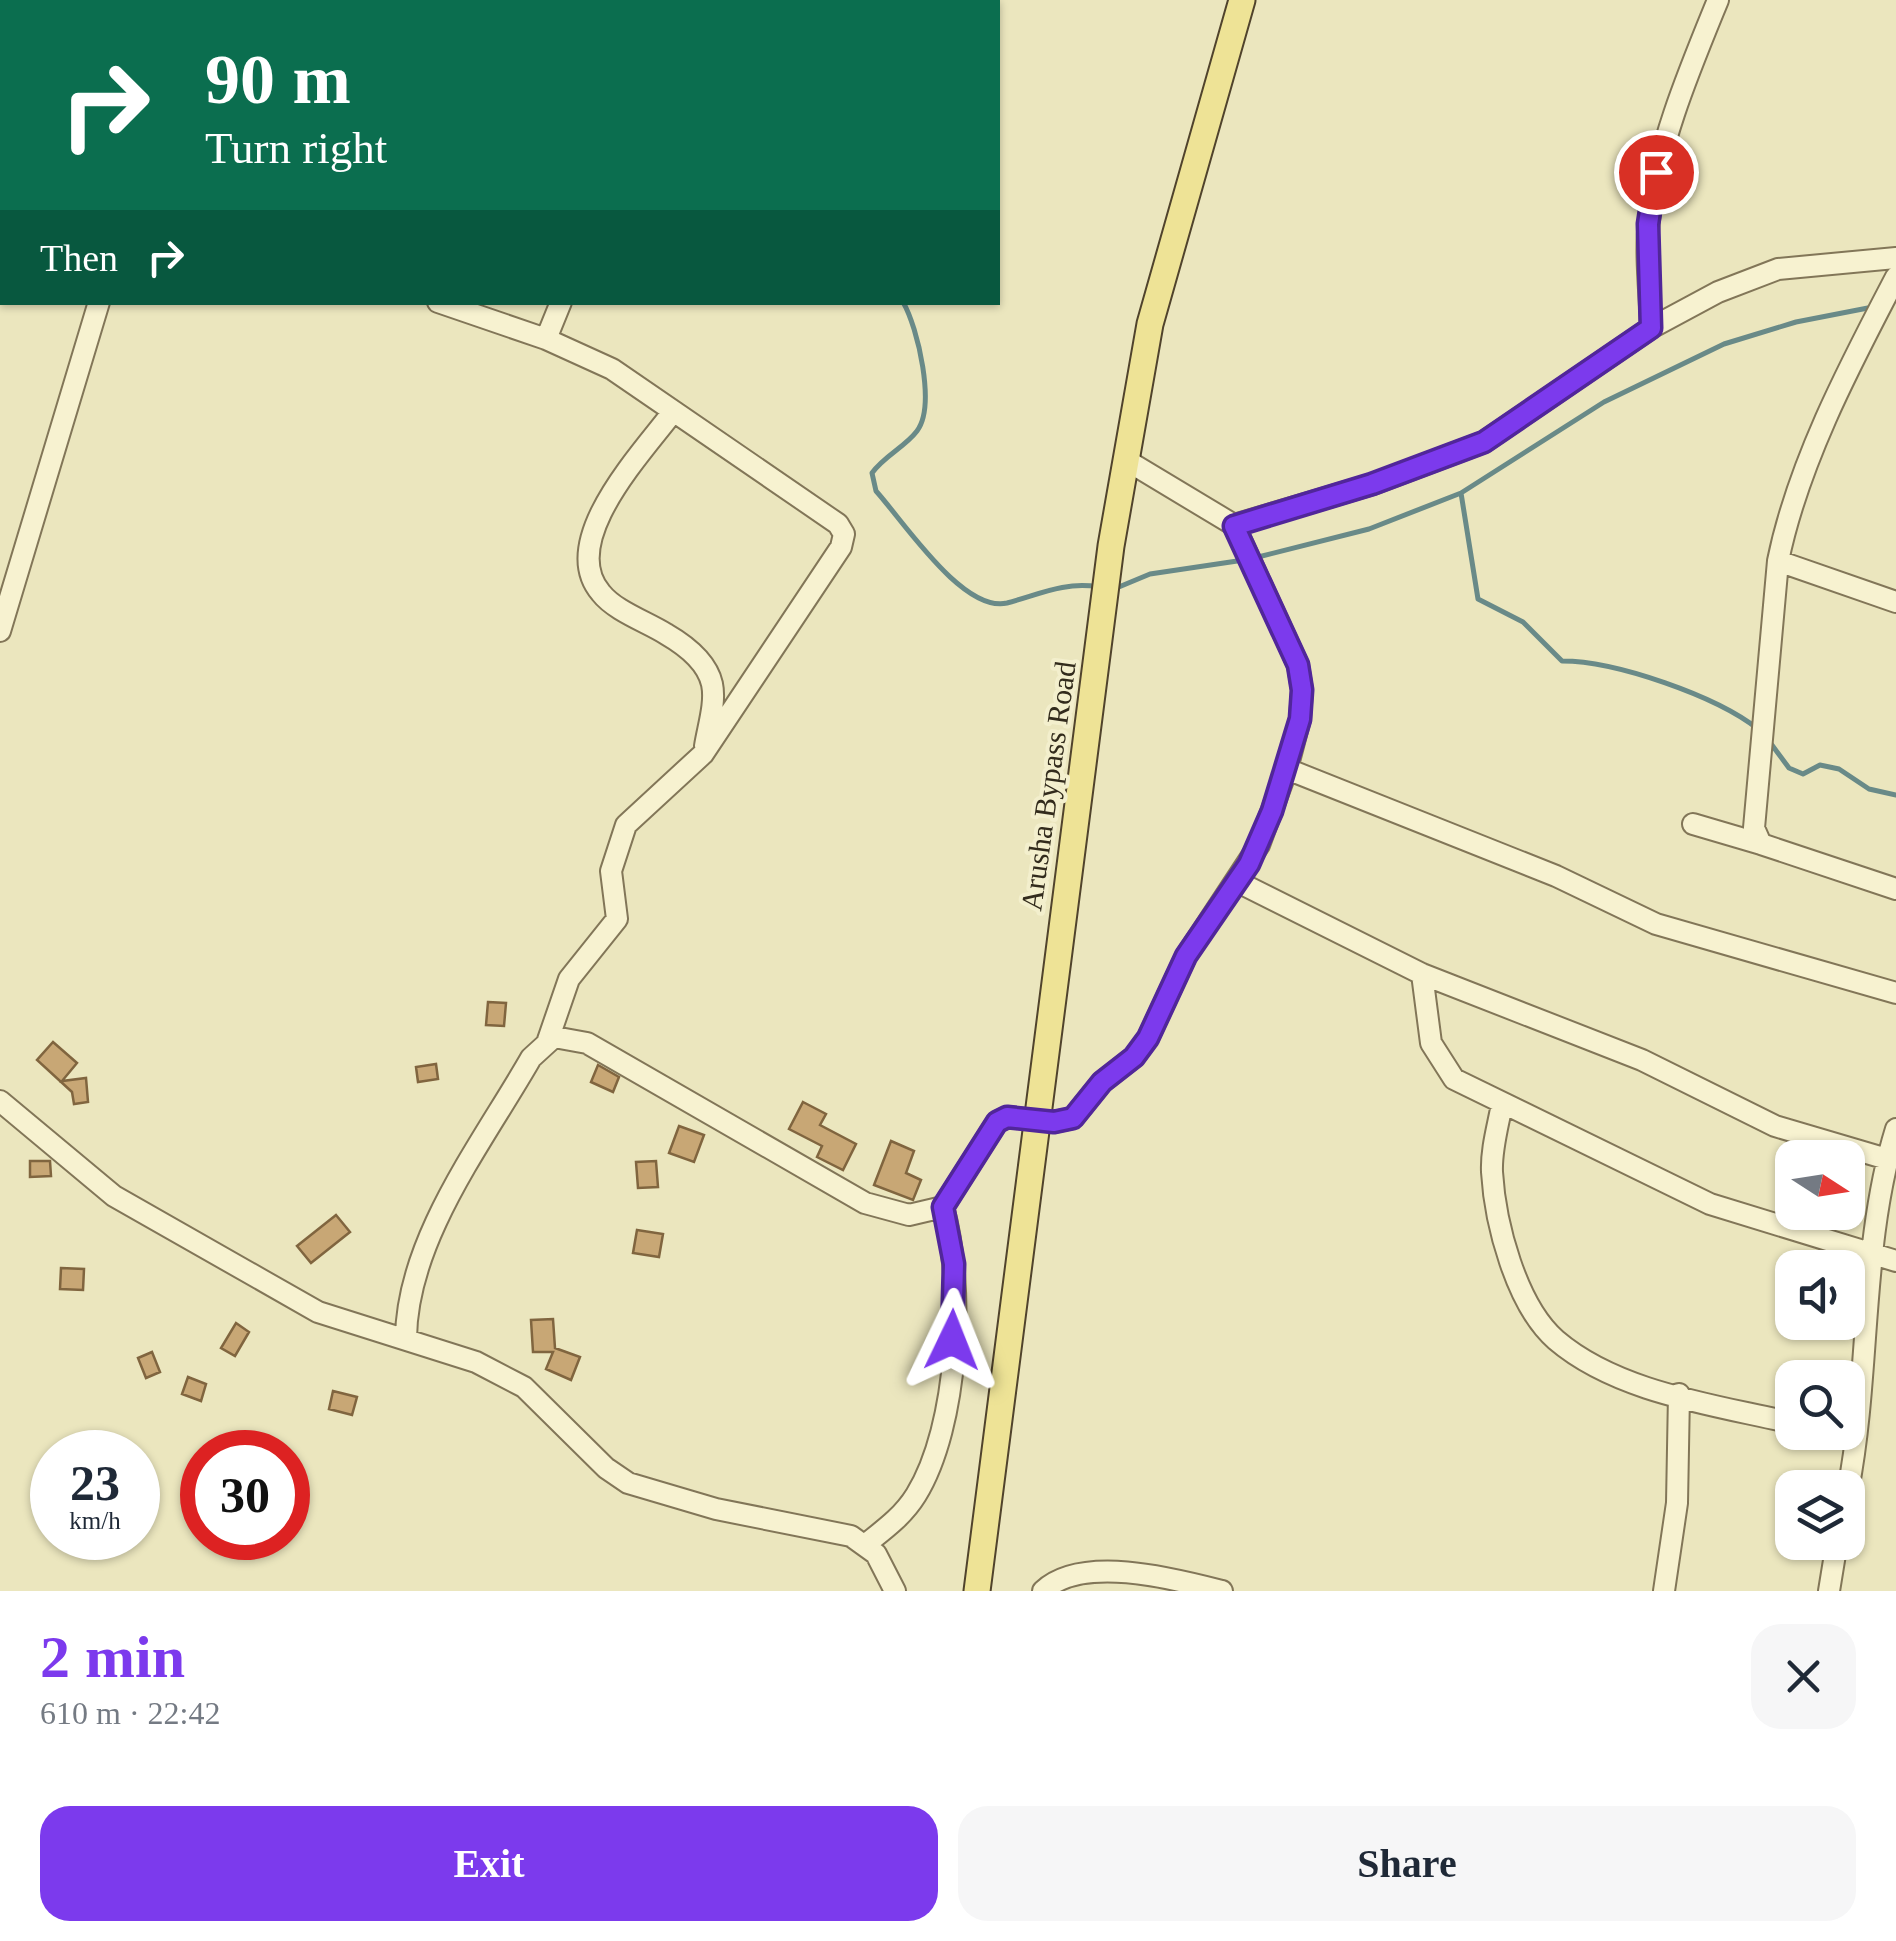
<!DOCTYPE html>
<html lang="en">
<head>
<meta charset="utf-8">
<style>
	body { margin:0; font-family:Georgia,serif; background:#f6f6f7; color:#1f2937; height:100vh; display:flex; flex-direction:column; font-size:38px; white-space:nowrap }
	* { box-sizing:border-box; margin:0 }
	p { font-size:32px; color:#747a83 }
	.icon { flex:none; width:55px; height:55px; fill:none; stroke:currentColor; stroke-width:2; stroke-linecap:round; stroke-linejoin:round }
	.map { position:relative; height:1591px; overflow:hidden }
	.sheet { display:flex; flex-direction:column; background:#fff; flex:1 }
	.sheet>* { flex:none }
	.banner { position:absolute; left:0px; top:0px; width:1000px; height:305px; box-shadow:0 2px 8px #0004; background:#0b6e4f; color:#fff; overflow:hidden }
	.needle { width:65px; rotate:102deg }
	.buttons { position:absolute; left:1775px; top:1140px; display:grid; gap:20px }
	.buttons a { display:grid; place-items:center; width:90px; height:90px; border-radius:20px; background:#fff; box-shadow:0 2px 8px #0004; font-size:50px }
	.speed { position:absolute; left:30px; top:1430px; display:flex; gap:20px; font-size:50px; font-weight:700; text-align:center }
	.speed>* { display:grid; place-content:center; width:130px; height:130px; border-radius:50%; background:#fff; box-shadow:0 2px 8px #0004; line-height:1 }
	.speed small { font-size:25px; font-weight:400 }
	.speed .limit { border:15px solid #d22; background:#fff; color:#111 }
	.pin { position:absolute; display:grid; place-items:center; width:85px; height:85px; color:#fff; margin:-42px; border:5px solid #fff; border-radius:50%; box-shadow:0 2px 10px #0007 }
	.me { position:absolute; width:110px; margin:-55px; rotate:2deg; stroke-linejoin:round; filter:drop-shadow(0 0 8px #0008) }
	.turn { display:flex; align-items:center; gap:35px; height:210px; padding:0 40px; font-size:45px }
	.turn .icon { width:130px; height:130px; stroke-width:2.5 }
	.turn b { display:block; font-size:70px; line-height:85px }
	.then { display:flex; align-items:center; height:95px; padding:0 40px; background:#0003; gap:20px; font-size:38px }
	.round { display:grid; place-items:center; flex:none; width:105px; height:105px; border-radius:30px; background:#f6f6f7 }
	.headline { display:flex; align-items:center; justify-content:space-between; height:170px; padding:0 40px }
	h1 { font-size:60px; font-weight:600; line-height:75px; color:#7c3aed }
	.primary-button { display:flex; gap:20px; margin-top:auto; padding:20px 40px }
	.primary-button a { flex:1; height:115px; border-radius:30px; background:#7c3aed; color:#fff; font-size:40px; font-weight:600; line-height:115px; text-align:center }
	.primary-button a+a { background:#f6f6f7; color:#1f2937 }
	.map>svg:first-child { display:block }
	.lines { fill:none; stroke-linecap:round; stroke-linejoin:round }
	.stream { stroke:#698a88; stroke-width:5 }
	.building { fill:#c8a775; stroke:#80653f; stroke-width:2.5 }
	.minor-casing { stroke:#827658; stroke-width:24 }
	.major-casing { stroke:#50432c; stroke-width:29 }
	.minor { stroke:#f7f2d0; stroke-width:20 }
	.major { stroke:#eee396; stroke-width:25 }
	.route-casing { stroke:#51269a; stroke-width:25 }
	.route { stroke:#7c3aed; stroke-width:18 }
	.labels { text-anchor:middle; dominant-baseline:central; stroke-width:8; stroke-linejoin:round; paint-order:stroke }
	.street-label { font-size:30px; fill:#322b1c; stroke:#f3efcd }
</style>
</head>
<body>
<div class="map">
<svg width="1896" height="1591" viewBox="0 0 1896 1591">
	<rect width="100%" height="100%" fill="#ebe6be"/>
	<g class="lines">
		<!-- stream -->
		<path class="stream" d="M846,2l1,-2
			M903,302c15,26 33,104 14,129 -12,16 -33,25 -45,42l4,18c28,31 87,122 131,112 30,-8 59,-22 91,-16
			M1461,493l17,106 45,23 39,39c54,0 154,35 196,68
			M1254,558l115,-29 92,-36 143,-91 120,-58 72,-22 77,-15
			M1114,589l36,-15 94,-14
			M1769,741l20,27 14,6 17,-9 19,4 30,20 27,6"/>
	</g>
	<!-- building -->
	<path class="building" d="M488,1002l18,1 -2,23 -18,-1z
		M53,1042l24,21 -15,18 24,-3 2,24 -14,2 -2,-12 -35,-32z
		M436,1064l2,15 -20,3 -2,-15z
		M598,1065l21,12 -6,15 -22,-10z
		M803,1102l23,12 -6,11 36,19 -13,26 -26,-13 5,-11 -33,-17z
		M679,1126l25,9 -10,27 -25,-9z
		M891,1141l23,10 -8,22 15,7 -8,20 -39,-15z
		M30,1161h20l1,15 -21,1z
		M656,1161l2,26 -20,1 -2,-26z
		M336,1215l14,17 -39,31 -14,-17z
		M637,1230l26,4 -4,23 -26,-4z
		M61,1268l23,1 -1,21 -23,-1z
		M553,1319l2,29 25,9 -9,23 -25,-11 7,-17h-20l-2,-32z
		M236,1323l13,9 -14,24 -14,-8z
		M152,1352l8,20 -14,6 -8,-20z
		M188,1377l18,7 -5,17 -19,-7z
		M333,1391l24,6 -5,18 -23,-6z"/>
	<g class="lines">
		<defs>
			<path id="minor" d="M613,2l1,-2
				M766,2l1,-2
				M0,227l2,1
				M1896,277c-46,88 -98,186 -118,284l-24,267 7,16 135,45
				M438,302l108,37 66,30 226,155 6,10 -3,13 -138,207 -77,71 -15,46 6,48 -48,60 -21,61
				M1651,328c-1,-35 -6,-73 -2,-108 9,-76 40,-149 69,-220
				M546,339l15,-37
				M672,413c-31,41 -115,129 -71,180 14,18 46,29 65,41 19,11 41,28 46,50 4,19 -4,43 -7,62
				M1126,460l108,65 139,-41 111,-42 167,-114 67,-36 60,-23 118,-11
				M1778,561l118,41
				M0,631l99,-329
				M1287,769l269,107 100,48 240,69
				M1693,824l68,20
				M1238,882l184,92 220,86 133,66 112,33
				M1422,974l9,69 23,36 256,125 186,57
				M0,1101l114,95 204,116 158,50 48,25 82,81 22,15 88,26 135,27 25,18 19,37
				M1502,1104c-4,22 -11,45 -10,68 3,51 24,133 64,168 62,53 160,65 236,83
				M406,1338c1,-99 77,-196 125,-280l23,-21 33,6 278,160 44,12 34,-8 54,-85 10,-5 47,5 19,-4 29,-36 32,-25 14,-19 38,-82 73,-111 28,-76 13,-50 2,-29 -4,-25 -64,-140
				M1848,1490c23,-119 12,-245 48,-361
				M866,1544c19,-15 37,-28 50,-49 43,-70 49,-210 27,-288
				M1043,1591c39,-37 132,-12 179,0
				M1664,1591l13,-88 2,-109
				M1829,1591l8,-49"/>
			<path id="major" d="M977,1591l134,-1045 39,-222 92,-324"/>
		</defs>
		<!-- minor casing -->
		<use href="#minor" class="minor-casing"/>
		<!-- major casing -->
		<use href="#major" class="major-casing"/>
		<!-- minor -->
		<use href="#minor" class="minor"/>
		<!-- major -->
		<use href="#major" class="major"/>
	</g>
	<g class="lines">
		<defs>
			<path id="route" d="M952,1340l2,-76 -11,-57 54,-85 10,-5 47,5 19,-4 29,-36 32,-25 14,-19 38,-82 63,-92 23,-53 28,-92 2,-29 -4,-25 -64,-139 138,-42 112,-42 167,-114 -3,-104 8,-52"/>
		</defs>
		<!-- route casing -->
		<use href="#route" class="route-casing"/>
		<!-- route -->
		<use href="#route" class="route"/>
	</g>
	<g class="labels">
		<!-- street labels -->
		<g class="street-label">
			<text transform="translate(1048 786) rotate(-82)">Arusha Bypass Road</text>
		</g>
	</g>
</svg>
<div class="buttons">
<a><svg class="needle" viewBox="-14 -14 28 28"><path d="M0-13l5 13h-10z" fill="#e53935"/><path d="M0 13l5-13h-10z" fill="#747a83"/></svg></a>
<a><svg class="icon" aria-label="sound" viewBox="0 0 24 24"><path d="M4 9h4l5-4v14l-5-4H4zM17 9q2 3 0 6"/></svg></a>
<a><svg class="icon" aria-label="search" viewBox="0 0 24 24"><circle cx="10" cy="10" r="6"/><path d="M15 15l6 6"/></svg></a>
<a><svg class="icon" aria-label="layers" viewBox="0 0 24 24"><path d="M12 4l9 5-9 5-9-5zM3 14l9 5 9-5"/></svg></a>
</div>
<div class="speed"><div>23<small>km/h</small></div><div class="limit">30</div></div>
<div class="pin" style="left:1656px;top:172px;background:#d93025"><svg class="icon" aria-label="arrive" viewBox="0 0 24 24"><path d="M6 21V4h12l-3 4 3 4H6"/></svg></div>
<svg class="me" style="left:952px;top:1340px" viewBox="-20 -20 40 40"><path d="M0-17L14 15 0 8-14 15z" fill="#7c3aed" stroke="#fff" stroke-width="4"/></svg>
<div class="banner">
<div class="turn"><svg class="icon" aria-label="right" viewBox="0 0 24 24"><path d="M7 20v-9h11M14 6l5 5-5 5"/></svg><div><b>90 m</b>Turn right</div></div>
<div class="then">Then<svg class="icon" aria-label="right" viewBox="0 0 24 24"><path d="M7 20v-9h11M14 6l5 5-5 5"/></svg></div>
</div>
</div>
<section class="sheet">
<div class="headline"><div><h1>2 min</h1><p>610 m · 22:42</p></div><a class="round"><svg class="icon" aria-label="close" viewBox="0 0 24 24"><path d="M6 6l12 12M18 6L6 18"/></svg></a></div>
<div class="primary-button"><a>Exit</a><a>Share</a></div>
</section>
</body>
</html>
